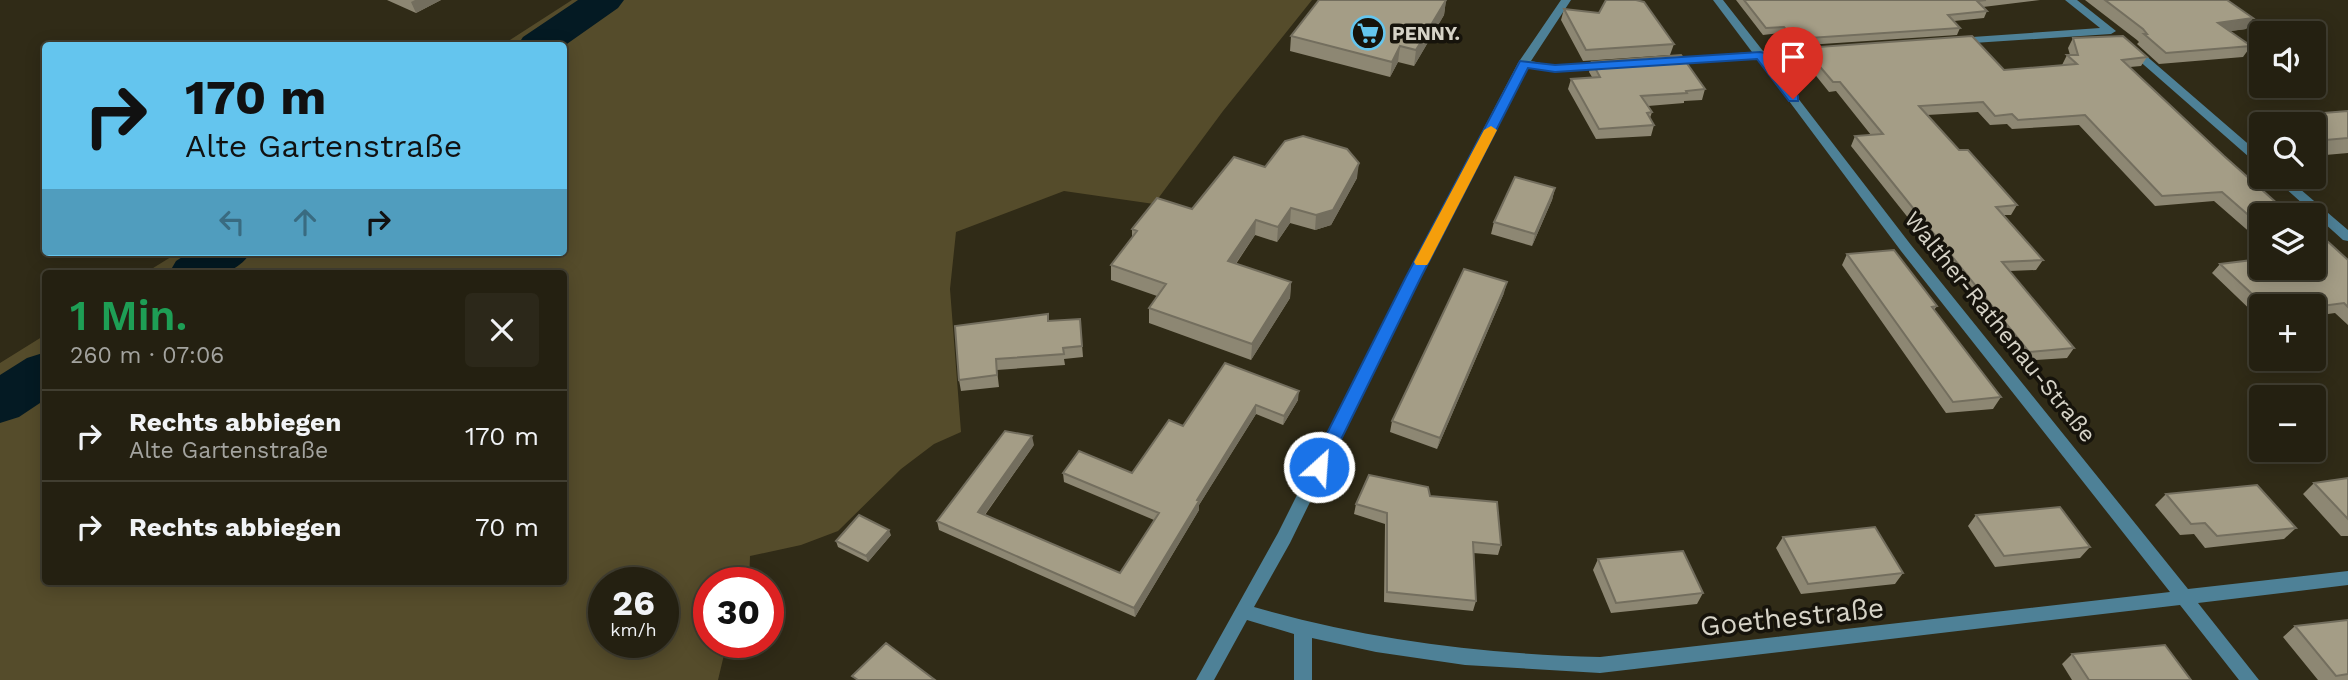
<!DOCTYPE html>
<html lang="de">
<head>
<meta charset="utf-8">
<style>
	body { margin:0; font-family:"Work Sans",sans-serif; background:#2c281a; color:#f1f3f6; height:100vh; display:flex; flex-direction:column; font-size:26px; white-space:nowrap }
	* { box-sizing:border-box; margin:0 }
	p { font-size:23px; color:#a3a39f }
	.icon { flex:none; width:38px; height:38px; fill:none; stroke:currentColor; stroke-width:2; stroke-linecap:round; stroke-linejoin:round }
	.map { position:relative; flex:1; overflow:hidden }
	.details { position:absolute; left:42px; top:270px; width:525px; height:315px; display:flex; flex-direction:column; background:#242011; border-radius:7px; box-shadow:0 4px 18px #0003,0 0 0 2px #413e31 }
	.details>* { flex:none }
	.banner { position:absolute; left:42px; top:42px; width:525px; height:214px; border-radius:7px; box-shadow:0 4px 18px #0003,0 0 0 2px #413e31; background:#64c5ee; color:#111; overflow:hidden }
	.buttons { position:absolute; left:2249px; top:21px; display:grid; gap:14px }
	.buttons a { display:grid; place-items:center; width:77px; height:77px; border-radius:7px; background:#242011; box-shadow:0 4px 18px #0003,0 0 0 2px #413e31; font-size:35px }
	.speed { position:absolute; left:588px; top:567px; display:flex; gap:14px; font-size:35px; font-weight:700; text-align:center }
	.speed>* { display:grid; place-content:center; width:91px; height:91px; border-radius:50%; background:#242011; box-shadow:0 4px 18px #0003,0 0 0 2px #413e31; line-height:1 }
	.speed small { font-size:18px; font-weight:400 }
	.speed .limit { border:10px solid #d22; background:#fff; color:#111 }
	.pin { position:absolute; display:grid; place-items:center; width:60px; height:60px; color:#fff; margin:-72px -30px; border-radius:50% 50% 50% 0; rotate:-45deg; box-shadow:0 0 7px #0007 }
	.pin .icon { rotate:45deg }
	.me { position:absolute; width:77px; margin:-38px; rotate:26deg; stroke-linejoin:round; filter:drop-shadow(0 0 5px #0008) }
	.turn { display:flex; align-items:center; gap:24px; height:147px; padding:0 28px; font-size:32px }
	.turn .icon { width:91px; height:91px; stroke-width:2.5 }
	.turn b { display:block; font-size:49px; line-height:60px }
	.lanes { display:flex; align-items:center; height:66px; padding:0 28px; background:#0003; justify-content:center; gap:35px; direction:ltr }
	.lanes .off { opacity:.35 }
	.round { display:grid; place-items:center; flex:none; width:74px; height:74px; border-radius:7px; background:#2c281a }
	.head { display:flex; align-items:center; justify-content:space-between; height:119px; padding:0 28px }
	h1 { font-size:42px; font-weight:600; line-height:52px; color:#1e9e55 }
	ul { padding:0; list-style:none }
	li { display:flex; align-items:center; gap:21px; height:91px; padding:0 28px; border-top:2px solid #413e31 }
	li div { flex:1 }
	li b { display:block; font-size:26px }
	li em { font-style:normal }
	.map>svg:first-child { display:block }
	.green { fill:#554c2b; fill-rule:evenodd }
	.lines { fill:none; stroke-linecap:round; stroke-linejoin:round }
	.river { fill:#041a23; fill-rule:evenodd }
	.minor { fill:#4e8197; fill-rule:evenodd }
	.wall { fill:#8d8773 }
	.shaded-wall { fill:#736e5e }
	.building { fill:#a49d86; stroke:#736e5e; stroke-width:2 }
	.route { fill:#1a73e8; stroke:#114b97; stroke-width:2 }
	.slow { fill:#f59e0b }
	.labels { text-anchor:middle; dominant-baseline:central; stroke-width:7; stroke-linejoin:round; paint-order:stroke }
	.far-poi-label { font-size:19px; font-weight:bold; fill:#d6d3c7; stroke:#16130b; text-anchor:start }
	.street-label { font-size:23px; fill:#d6d3c7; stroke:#16130b }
	.near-street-label { font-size:28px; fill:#d6d3c7; stroke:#16130b }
</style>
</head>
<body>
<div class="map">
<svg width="2348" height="680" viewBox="0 0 2348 680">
	<rect width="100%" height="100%" fill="#302b17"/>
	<!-- green -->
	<path class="green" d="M572,0h740l-89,111 -69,93 -90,-13 -108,41 -6,57 11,143 -27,12 -33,25 -63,62 -37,14 -51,11 -1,27h-40v59h18l-9,38h-718v-317l45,-28 1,246h518v-308h-419l34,-21h385v-206l-62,-1zM604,583h59v59h-59z"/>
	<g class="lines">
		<!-- river -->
		<path class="river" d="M578,0h46l-6,8 -54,38h-47l6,-9z
			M190,252h61c-19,30 -50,21 -82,21l7,-12z
			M46,352v47l-27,18 -19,6v-48l27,-17z"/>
		<!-- minor -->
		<path class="minor" d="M1561,0h10l-40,61 24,5 55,-4 6,3 -6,3 -55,4 -28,-5 -107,210 -130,266 -36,64c114,33 228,47 346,50l570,-65 -269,-341 -144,-193 -92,5v-4l4,-1 83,-6 -39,-52h10l40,51 60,-2 1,2 -5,3 -52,4 144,187 277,344 160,-18v14l-150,18 61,77h-20l-59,-75 -580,68 -135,-8 -89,-13 -64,-14v42h-18v-46l-47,-14 -33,60h-18l82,-147 128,-256 112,-214z
			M2065,0h12l39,31 -5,3 -153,10 -5,-3 5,-3 142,-10z
			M2132,46l4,1 125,108v10l-4,-1 -129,-113 -1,-2z
			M2273,177h13l62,53v11l-5,-1z"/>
	</g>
	<!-- wall -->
	<path class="wall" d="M387,0h54l-25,13z
		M1446,0l-2,15 -30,51 -16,-4 -8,15 -100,-26 1,-15z
		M1736,0h304l-57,7 4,4 -3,7 -30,3 6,7 -3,7 -165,11 -11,-13 -18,2z
		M2085,0h142l26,18 -7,11 -17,2 22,15 -8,11 -84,7 -22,-20 2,-2 -2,-2z
		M1564,9l110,35 -4,11 -87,6 -22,-41z
		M2073,38l74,19 -6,9 -11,1 131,148v27l-47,-41 -59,5 -76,-81 -67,4 -5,-5 -17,1 -12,-13 -51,3 32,35 58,55 -6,10h-7l39,45 -7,10 -27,1 65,77 -7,10 -45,3 -171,-215 4,-10 16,-1 -35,-44 -7,1 -28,-35 3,-9 200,22 58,-5 5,-10h3l-2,-7z
		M1592,62l113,27 -3,11 -18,1v2l-36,3 4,6 -2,6 4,7 -3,11 -55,3 -28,-50 3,-10 21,-2 -3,-5z
		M2348,111v42l-34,3v-32h-53v19l-11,-9 11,-16z
		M1265,167l92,11 -26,47 -16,5 -25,-7 -13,19 -22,-7 -19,29 55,18 -1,16 -39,62 -102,-37v-15l8,-12 -46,-16v-15l21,-28v-8l60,-20z
		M1555,188l-3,12 -20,46 -41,-12 3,-12z
		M1847,254l90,52 -3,4 67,87 -8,12 -47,4 -104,-148z
		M2348,260v65l-13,-12 -21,3v-10h-53v14l-49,-47 8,-9z
		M1504,293l-67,156 -47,-17 2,-11z
		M1080,319l3,38 -19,2 1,6 -68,5 2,17 -38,4 -2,-11 89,-59z
		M1225,363l73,37 -15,25 -27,-11 -57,91v5l-64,107 -196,-87 -2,-9 97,-76 -49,70 135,58 34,-53 -90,-38 -1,-9h69l51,-47z
		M2348,478v58h-7l-38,-42 11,-11z
		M2166,494l130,34 -12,11 -79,9 -11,-14 -14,1 -25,-30z
		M1356,504l145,41 -3,10 -25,-2 3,48 -3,10 -89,-9 1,-78 -31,-10z
		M1976,515l114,32 -10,11 -85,9 -27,-41z
		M891,535l-23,27 -30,-15 -2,-6z
		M1783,537l120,36 -8,11 -94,10 -25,-46z
		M1598,559l105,34 -6,11 -86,9 -18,-43z
		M2348,620v60h-30l-35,-43 12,-11z
		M2072,654l119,26h-119l-10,-16z"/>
	<!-- shaded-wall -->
	<path class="shaded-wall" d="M415,0h26l-25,13 -5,-11z
		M1446,0l-2,15 -30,51 2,-16z
		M2253,18l-7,11 -35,5 7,-11z
		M1400,46l-2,16 -8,15 2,-15z
		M1359,163l-2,15 -26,47 -16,5 1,-15z
		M1555,188l-3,12 -20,46 3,-12z
		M1291,208l-1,15 -13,19 1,-15z
		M1256,220l-1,15 -28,41 1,-15z
		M1291,282l-1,16 -39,62 1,-16z
		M1507,282l-3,11 -67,156 3,-11z
		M1299,391l-1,9 -15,25 1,-9z
		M1256,405v9l-57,91v5l-64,107 -1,-9 63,-108z
		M1032,436l2,9 -54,76 -2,-9z
		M889,530l2,5 -23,27 -2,-6z"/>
	<!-- building -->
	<path class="building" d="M1319,0h127l-30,50 -16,-4 -8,16 -101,-26z
		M1606,0h30l8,2 30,42 -88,6 -22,-41 35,4z
		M1744,0h242l-9,1 10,10 -39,4 12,13 -166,11 -10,-12 -18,1z
		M2105,0h122l26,18 -35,5 33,23 -85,7 -22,-19h3l-4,-5z
		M1972,36l32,34 73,-6 -10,-9h11l-5,-17 50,-2 24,21 -25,3 102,96 66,59h-29v11l-39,-34 -60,4 -77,-81 -67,5 -6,-6 -17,2 -12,-14 -64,4 40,44h9l49,55 -21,2 47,53 -41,2 72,86 -45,4 -174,-216 28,-2 -43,-52h-7l-29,-34z
		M1681,55l24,34 -19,2 1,2 -46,3 11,16 -5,1 7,12 -55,4 -28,-50 29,-2 -8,-15z
		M2348,111v27l-34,3v-17h-45l-8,-6z
		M1303,136l44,13 12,14 -26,47 -17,5 -25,-7 -13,19 -22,-7 -28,41 63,21 -39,62 -103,-36 17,-24 -55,-19 26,-34 -5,-2 25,-31 35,11 42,-52 31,10 20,-26z
		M1515,177l40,11 -20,46 -41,-12z
		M2314,229l34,31v47l-4,-4 -30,4 -49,-1 -45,-42 41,-5v9h53z
		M1894,250l43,56 -5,1 69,90 -48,5 -106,-148z
		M1464,269l43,13 -67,156 -48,-17z
		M1048,314v7l32,-2 2,27 -19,2 1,6 -68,5 1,16 -38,5 -4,-54z
		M1225,363l74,28 -15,25 -28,-11 -59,95 2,1 -65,107 -197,-87 68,-90 27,5 -54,76 142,61 39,-60 -96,-40 16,-22 53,22 37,-53 14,6z
		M1369,475l59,12 2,9 67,6 4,43 -28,-3 3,59 -89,-9v-79l-31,-9z
		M2348,478v41l-34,-36z
		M2257,485l39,43 -79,8 -12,-13 -14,1 -25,-30z
		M2060,507l30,40 -86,9 -28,-41z
		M859,515l30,15 -23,26 -30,-15z
		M1875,527l28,46 -95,11 -25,-47z
		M1683,551l20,42 -87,10 -18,-44z
		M2348,620v54l-12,2 -41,-50z
		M886,643l49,37h-77l-6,-4z
		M2165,645l26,35h-102l-17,-26z"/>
	<!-- route -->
	<path class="route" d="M1760,52l5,1 33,43v5h-9l-32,-42 -202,13 -27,-4 -107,209 -96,195h-12l-3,-5 96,-190 114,-216 35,4z"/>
	<!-- slow -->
	<path class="slow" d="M1491,126l6,4 -68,132 -2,3h-11l-2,-3 70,-132z"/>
	<!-- icons -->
	<defs>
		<symbol id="supermarket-ring" viewBox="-11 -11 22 22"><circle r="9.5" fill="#16130b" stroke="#64c5ee" stroke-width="1.5"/><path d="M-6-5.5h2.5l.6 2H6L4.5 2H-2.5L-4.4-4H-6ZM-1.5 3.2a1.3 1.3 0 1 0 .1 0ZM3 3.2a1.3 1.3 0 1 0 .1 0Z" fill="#64c5ee"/></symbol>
	</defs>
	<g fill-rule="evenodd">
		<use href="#supermarket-ring" x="1349" y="14" width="38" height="38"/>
	</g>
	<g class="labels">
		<!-- far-poi labels -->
		<g class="far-poi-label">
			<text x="1392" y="33">PENNY.</text>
		</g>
		<!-- street labels -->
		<g class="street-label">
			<text transform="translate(2000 327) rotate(51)">Walther-Rathenau-Straße</text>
		</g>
		<!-- near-street labels -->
		<g class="near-street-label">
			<text transform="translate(1792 617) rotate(-6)">Goethestraße</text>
		</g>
	</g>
</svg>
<div class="buttons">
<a><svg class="icon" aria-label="sound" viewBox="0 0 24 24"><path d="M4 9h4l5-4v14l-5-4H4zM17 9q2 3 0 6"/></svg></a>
<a><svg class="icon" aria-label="search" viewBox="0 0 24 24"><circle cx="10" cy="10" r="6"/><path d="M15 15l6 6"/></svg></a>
<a><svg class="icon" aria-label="layers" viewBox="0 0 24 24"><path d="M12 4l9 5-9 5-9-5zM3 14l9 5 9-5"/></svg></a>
<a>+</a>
<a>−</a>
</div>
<div class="speed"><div>26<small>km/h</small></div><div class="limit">30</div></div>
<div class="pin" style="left:1793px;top:99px;background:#d93025"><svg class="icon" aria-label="arrive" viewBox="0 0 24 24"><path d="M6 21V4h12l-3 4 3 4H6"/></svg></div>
<svg class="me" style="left:1319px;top:467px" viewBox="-20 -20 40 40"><circle r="17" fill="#1a73e8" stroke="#fff" stroke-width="3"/><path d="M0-11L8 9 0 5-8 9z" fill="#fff"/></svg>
<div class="banner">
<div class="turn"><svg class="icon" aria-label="right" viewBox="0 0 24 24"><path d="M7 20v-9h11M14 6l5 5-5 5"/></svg><div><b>170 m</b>Alte Gartenstraße</div></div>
<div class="lanes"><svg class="icon off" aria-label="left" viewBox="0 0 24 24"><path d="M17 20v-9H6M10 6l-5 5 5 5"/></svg><svg class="icon off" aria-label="ahead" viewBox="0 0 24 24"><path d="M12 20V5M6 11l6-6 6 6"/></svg><svg class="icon" aria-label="right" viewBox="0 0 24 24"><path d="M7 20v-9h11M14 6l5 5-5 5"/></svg></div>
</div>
<section class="details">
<div class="head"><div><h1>1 Min.</h1><p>260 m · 07:06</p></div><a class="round"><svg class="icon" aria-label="close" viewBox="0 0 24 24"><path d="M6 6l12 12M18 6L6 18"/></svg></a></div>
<ul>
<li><svg class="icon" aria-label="right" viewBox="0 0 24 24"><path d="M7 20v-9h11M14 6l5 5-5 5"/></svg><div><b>Rechts abbiegen</b><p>Alte Gartenstraße</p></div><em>170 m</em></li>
<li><svg class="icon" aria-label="right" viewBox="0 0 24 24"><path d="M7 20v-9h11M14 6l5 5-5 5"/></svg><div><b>Rechts abbiegen</b></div><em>70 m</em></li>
</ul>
</section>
</div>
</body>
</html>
